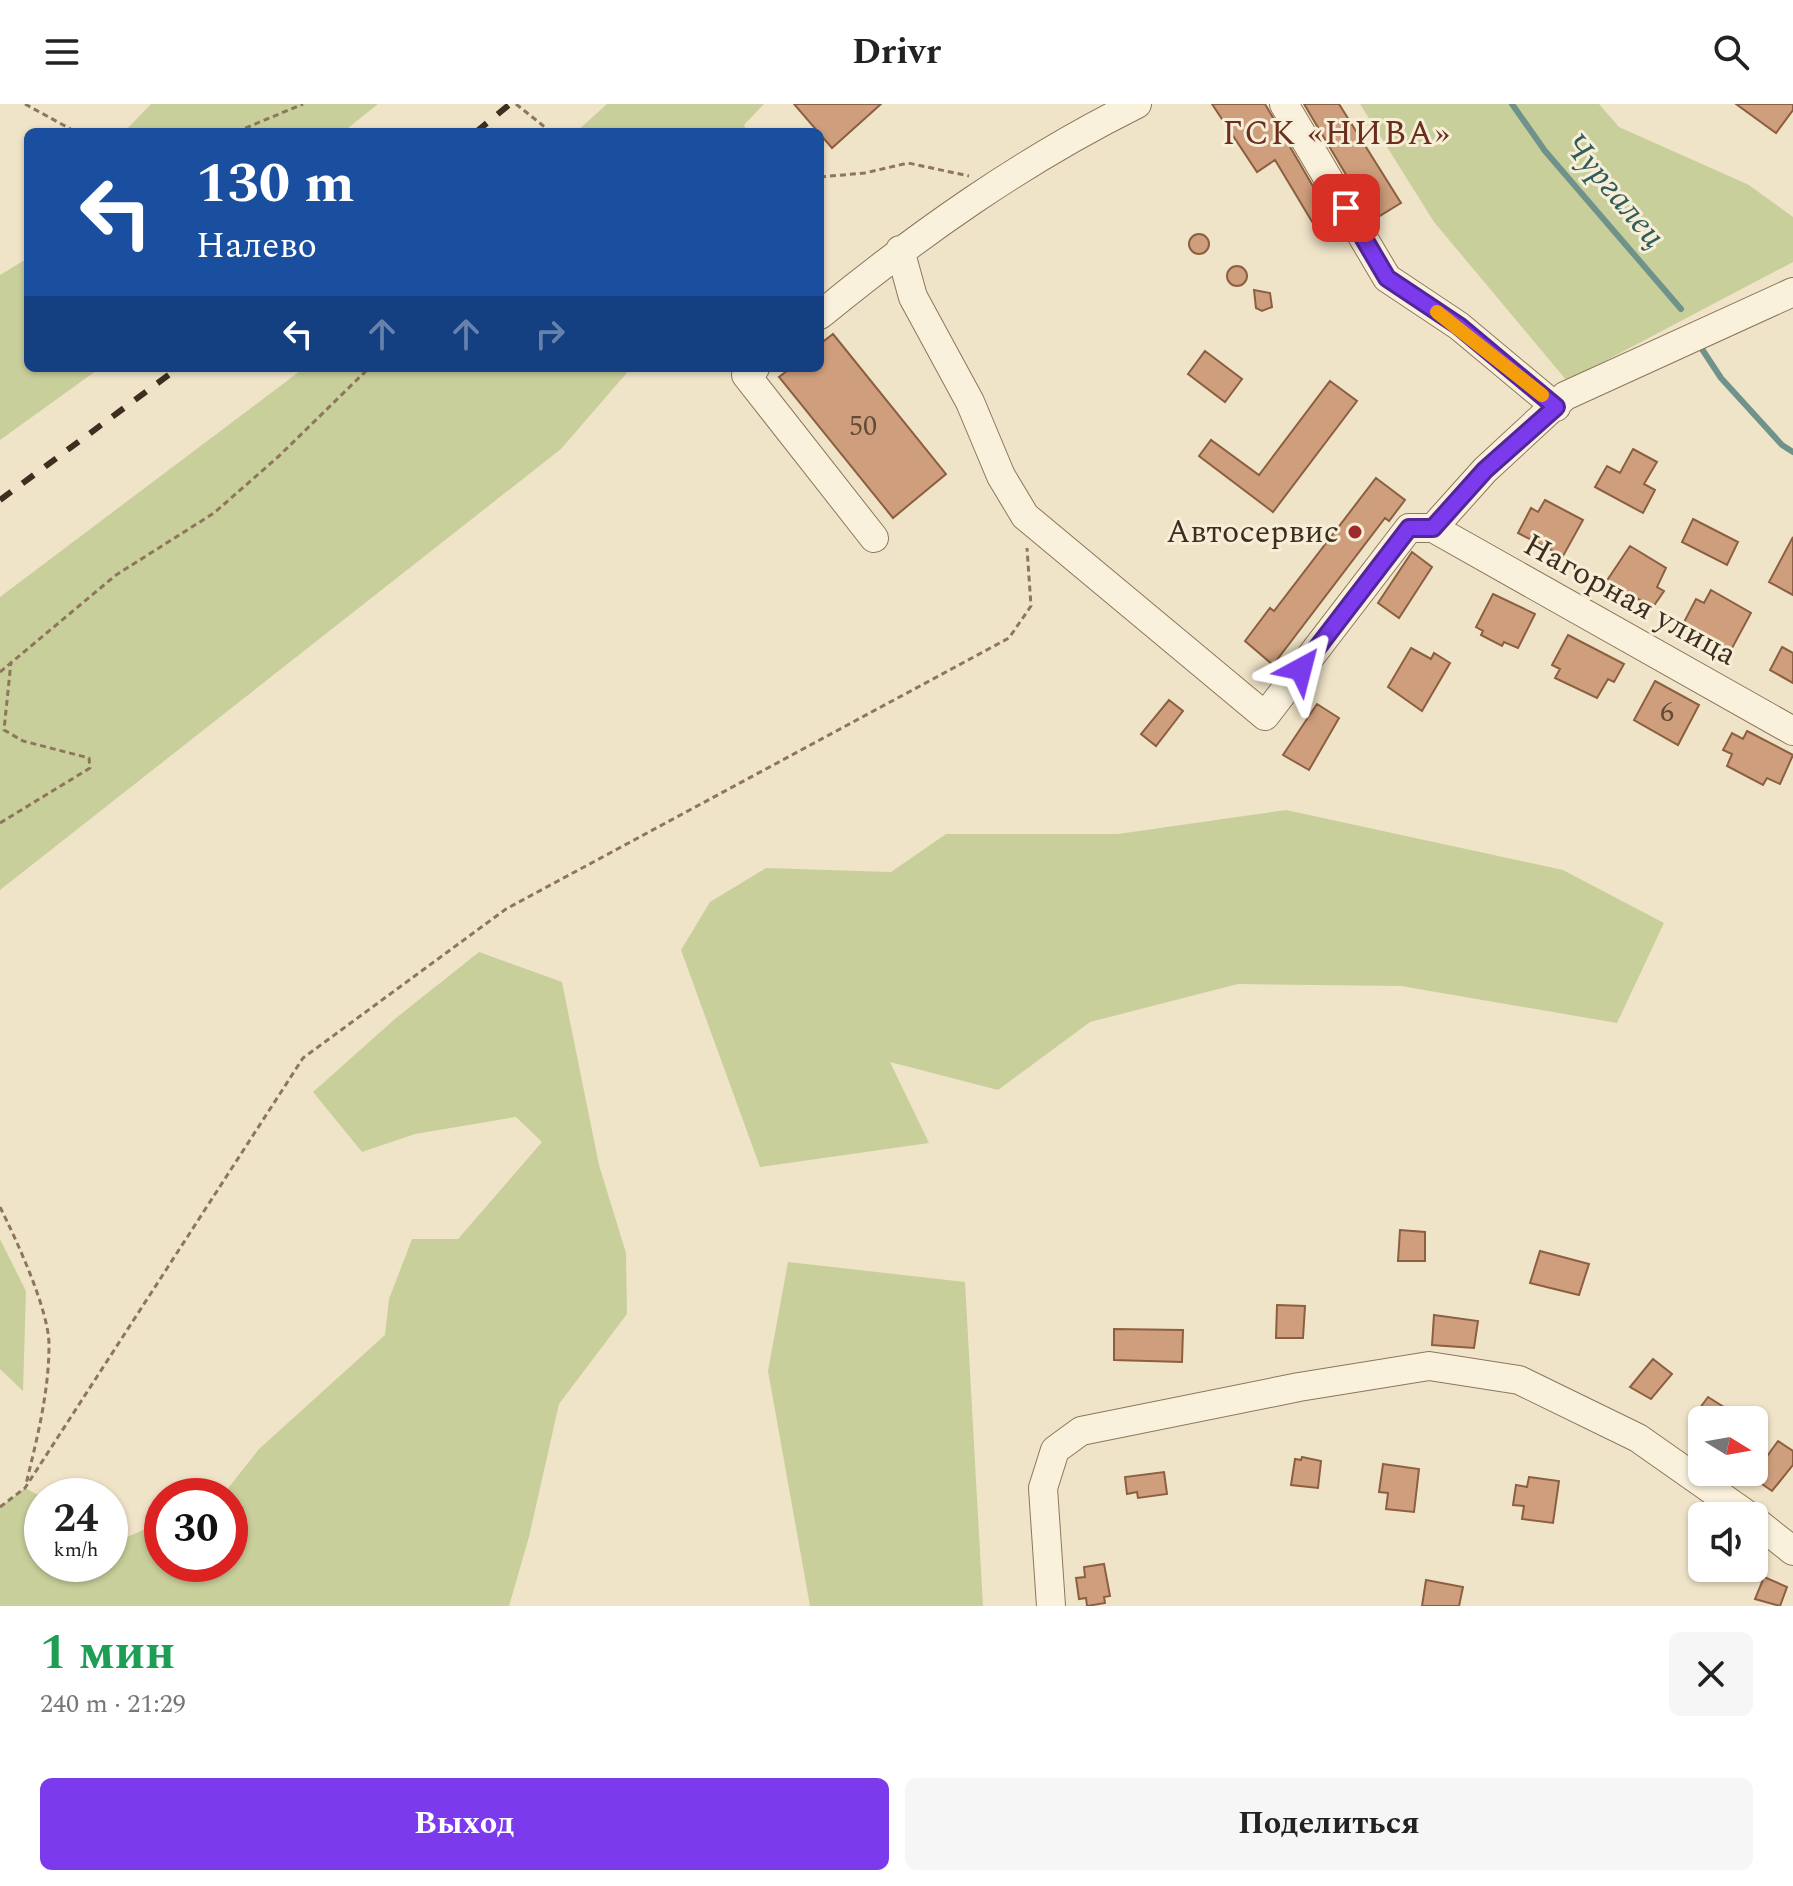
<!DOCTYPE html>
<html lang="ru">
<head>
<meta charset="utf-8">
<style>
	body { margin:0; font-family:Spectral,serif; background:#f6f6f6; color:#222; height:100vh; display:flex; flex-direction:column; font-size:30px; white-space:nowrap }
	* { box-sizing:border-box; margin:0 }
	p { font-size:26px; color:#767676 }
	.icon { flex:none; width:44px; height:44px; fill:none; stroke:currentColor; stroke-width:2; stroke-linecap:round; stroke-linejoin:round }
	.map { position:relative; height:1502px; overflow:hidden }
	.drawer { display:flex; flex-direction:column; background:#fff; flex:1 }
	.drawer>* { flex:none }
	.banner { position:absolute; left:24px; top:24px; width:800px; height:244px; border-radius:12px; box-shadow:0 2px 6px #0004; background:#1a4fa0; color:#fff; overflow:hidden }
	.needle { width:52px; rotate:101deg }
	.buttons { position:absolute; left:1688px; top:1302px; display:grid; gap:16px }
	.buttons a { display:grid; place-items:center; width:80px; height:80px; border-radius:12px; background:#fff; box-shadow:0 2px 6px #0004; font-size:40px }
	.speed { position:absolute; left:24px; top:1374px; display:flex; gap:16px; font-size:40px; font-weight:700; text-align:center }
	.speed>* { display:grid; place-content:center; width:104px; height:104px; border-radius:50%; background:#fff; box-shadow:0 2px 6px #0004; line-height:1 }
	.speed small { font-size:20px; font-weight:400 }
	.speed .limit { border:12px solid #d22; background:#fff; color:#111 }
	.pin { position:absolute; display:grid; place-items:center; width:68px; height:68px; color:#fff; margin:-34px; border-radius:16px; box-shadow:0 4px 12px #0006 }
	.me { position:absolute; width:88px; margin:-44px; rotate:38deg; stroke-linejoin:round; filter:drop-shadow(0 0 6px #0008) }
	.turn { display:flex; align-items:center; gap:28px; height:168px; padding:0 40px; font-size:36px }
	.turn .icon { width:104px; height:104px; stroke-width:2.5 }
	.turn b { display:block; font-size:56px; line-height:68px }
	.lanes { display:flex; align-items:center; height:76px; padding:0 40px; background:#0003; justify-content:center; gap:40px; direction:ltr }
	.lanes .off { opacity:.35 }
	.round { display:grid; place-items:center; flex:none; width:84px; height:84px; border-radius:12px; background:#f6f6f6 }
	.overview { display:flex; align-items:center; justify-content:space-between; height:136px; padding:0 40px }
	h1 { font-size:48px; font-weight:700; line-height:60px; color:#1e9e55 }
	.primary-button { display:flex; gap:16px; margin-top:auto; padding:16px 40px }
	.primary-button a { flex:1; height:92px; border-radius:12px; background:#7c3aed; color:#fff; font-size:32px; font-weight:700; line-height:92px; text-align:center }
	.primary-button a+a { background:#f6f6f6; color:#222 }
	header { display:flex; justify-content:space-between; align-items:center; height:104px; padding:0 40px; background:#fff; font-size:36px; font-weight:700 }
	.map>svg:first-child { display:block }
	.green { fill:#c9cf9b }
	.lines { fill:none; stroke-linecap:round; stroke-linejoin:round }
	.stream { stroke:#6f938a; stroke-width:6 }
	.building { fill:#cf9f7d; stroke:#8d5f41; stroke-width:2 }
	.minor-casing { stroke:#8d765c; stroke-width:30 }
	.path { stroke:#8d765c; stroke-width:3; stroke-dasharray:6 4; stroke-linecap:butt }
	.minor { stroke:#faf1dc; stroke-width:28 }
	.rail { stroke:#3d2e20; stroke-width:6; stroke-dasharray:14 14; stroke-linecap:butt }
	.route-casing { stroke:#51269a; stroke-width:20 }
	.route { stroke:#7c3aed; stroke-width:14 }
	.slow { stroke:#f59e0b; stroke-width:14 }
	.poi-dot { fill:#9e2a2b; stroke:#f7eed8; stroke-width:3 }
	.labels { text-anchor:middle; dominant-baseline:central; stroke-width:6; stroke-linejoin:round; paint-order:stroke }
	.number-label { font-size:28px; fill:#624a37 }
	.poi-label { font-size:32px; fill:#3d2e20; stroke:#f7eed8; text-anchor:end }
	.street-label { font-size:32px; fill:#3d2e20; stroke:#f7eed8 }
	.neighbourhood-label { font-size:34px; letter-spacing:2px; fill:#6b2e1e; stroke:#f7eed8 }
	.water-label { font-size:34px; font-style:italic; fill:#2f5d5a; stroke:#f7eed8 }
</style>
</head>
<body>
<header><svg class="icon" aria-label="menu" viewBox="0 0 24 24"><path d="M4 6h16M4 12h16M4 18h16"/></svg>Drivr<svg class="icon" aria-label="search" viewBox="0 0 24 24"><circle cx="10" cy="10" r="6"/><path d="M15 15l6 6"/></svg></header>
<div class="map">
<svg width="1793" height="1502" viewBox="0 0 1793 1502">
	<rect width="100%" height="100%" fill="#f0e4c8"/>
	<!-- green -->
	<path class="green" d="M151,0h227l-35,28h-219z
		M607,0h157l-20,21 3,7h-171z
		M1360,0h239l20,23 130,58 44,32v45l-226,119 -133,-159z
		M28,154v110h72l-100,72v-165z
		M304,264h327l-70,81 -561,441v-293z
		M1286,706l277,60 101,53 -47,100 -216,-37 -163,-2 -148,38 -92,68 -108,-28 39,81 -169,24 -79,-217 29,-48 56,-34 125,4 55,-38h172z
		M479,848l83,30 37,183 27,88 1,61 -68,90 -30,133 -20,69h-509v-99l25,-19 17,9v67h68v-30l10,6 42,-18v42h68v-68h-8l37,-47 126,-114 4,-36 23,-60h46l84,-97 -26,-25 -101,17 -53,18 -49,-60 83,-74z
		M0,1135l26,52 -3,100 -23,-22z
		M788,1158l177,20 18,324h-173l-42,-235z"/>
	<g class="lines">
		<!-- stream -->
		<path class="stream" d="M1512,0l33,47 136,158
			M1698,239l23,35 61,67 11,7"/>
	</g>
	<!-- building -->
	<path class="building" d="M794,0h87l-49,44z
		M1212,0h53l74,127 -16,9 -48,-80 -18,12z
		M1304,0h35l62,99 -28,17z
		M1736,0h57v6l-17,23z
		M1189 140a10 10 0 1 1 20 0a10 10 0 1 1-20 0Z
		M1227 172a10 10 0 1 1 20 0a10 10 0 1 1-20 0Z
		M1254,186l16,3 2,14 -10,4 -6,-3z
		M833,230l113,140 -53,44 -114,-141 12,-9h29v-24z
		M1205,247l37,28 -17,23 -37,-28z
		M1330,277l27,20 -84,111 -74,-56 12,-16 48,35z
		M1633,345l24,13 -13,22 11,6 -12,23 -48,-26 12,-21 13,7z
		M1376,374l29,22 -16,21 -4,-3 -112,147 -28,-24 25,-33 4,3z
		M1545,396l38,20 -20,36 -45,-23 13,-25 7,4z
		M1693,415l45,23 -11,23 -45,-23z
		M1793,433v58l-24,-13z
		M1630,442l36,22 -9,19 7,4 -11,16 -47,-25z
		M1412,448l20,15 -33,51 -21,-15z
		M1711,486l40,23 -20,37 -48,-26 13,-25 8,4z
		M1493,490l42,20 -17,34 -14,-6 -2,4 -21,-11 2,-4 -7,-4z
		M1568,531l56,29 -10,18 -6,-3 -11,19 -42,-20 5,-9 -8,-4z
		M1782,543l11,6v30l-23,-13z
		M1411,544l20,11 3,-6 16,10 -28,48 -34,-24z
		M1655,577l44,24 -21,40 -44,-25z
		M1169,596l14,11 -27,35 -15,-12z
		M1317,600l22,14 -30,52 -26,-15z
		M1747,627l46,24 -13,29 -13,-6 -4,7 -36,-19 5,-12 -9,-4 9,-17 11,6z
		M1400,1126l25,2v29h-27z
		M1540,1147l49,13 -10,31 -49,-12z
		M1277,1201l28,1 -2,32h-27z
		M1434,1211l44,6 -4,27 -42,-3z
		M1114,1225l69,1 -1,32 -68,-2z
		M1653,1255l19,15 -21,25 -21,-12z
		M1708,1293l19,12 -9,11h-27z
		M1778,1337l15,10v14l-21,26 -20,-14z
		M1302,1353l19,4 -3,27 -27,-3 4,-26 6,1z
		M1383,1360l36,5 -5,43 -28,-3 2,-16 -9,-1z
		M1164,1368l3,22 -29,4 -1,-6 -10,2 -2,-17z
		M1529,1373l30,4 -6,42 -31,-4 2,-13 -11,-1 3,-20 11,2z
		M1104,1460l6,32 -6,1 1,6 -18,3 -1,-8 -7,1 -3,-21 9,-1 -1,-10z
		M1764,1473l23,10 -7,19 -25,-7z
		M1426,1476l37,7 -4,19h-37z"/>
	<g class="lines">
		<defs>
			<path id="minor" d="M1284,0l103,174 72,48 97,81
				M900,146l13,47 57,105 31,74 24,40 240,200 144,-188h24l52,-58 80,-74 228,-104
				M820,211c99,-81 202,-154 317,-211
				M755,264l-9,7 128,163
				M1433,424l360,203
				M1754,1416l39,31
				M1051,1502l-8,-118 12,-38 26,-19 218,-44 130,-21 90,14 119,58 111,78"/>
		</defs>
		<!-- minor casing -->
		<use href="#minor" class="minor-casing"/>
		<!-- path -->
		<path class="path" d="M25,0l51,28
			M516,0l35,28
			M236,28l67,-28
			M820,73l45,-4 43,-10 61,13
			M0,568l116,-97 98,-62 65,-57 90,-88
			M0,719l90,-55 -1,-10 -66,-17 -19,-11 7,-68
			M0,1103c16,32 49,103 49,138 0,47 -12,94 -23,139
			M0,1403l25,-19 278,-430 203,-149 503,-271 22,-32 -4,-58"/>
		<!-- minor -->
		<use href="#minor" class="minor"/>
		<!-- rail -->
		<path class="rail" d="M476,28l34,-28
			M0,396l178,-132"/>
	</g>
	<g class="lines">
		<defs>
			<path id="route" d="M1301,565l108,-141h24l52,-58 71,-63 -97,-81 -72,-48 -41,-70"/>
		</defs>
		<!-- route casing -->
		<use href="#route" class="route-casing"/>
		<!-- route -->
		<use href="#route" class="route"/>
		<!-- slow -->
		<path class="slow" d="M1437,208l105,83"/>
	</g>
	<!-- markers -->
	<circle class="poi-dot" cx="1355" cy="428" r="8"/>
	<g class="labels">
		<!-- number labels -->
		<g class="number-label">
			<text x="863" y="322">50</text>
			<text x="1667" y="608">6</text>
		</g>
		<!-- poi labels -->
		<g class="poi-label">
			<text x="1339" y="428">Автосервис</text>
		</g>
		<!-- street labels -->
		<g class="street-label">
			<text transform="translate(1630 496) rotate(29)">Нагорная улица</text>
		</g>
		<!-- neighbourhood labels -->
		<g class="neighbourhood-label">
			<text x="1337" y="30">ГСК «НИВА»</text>
		</g>
		<!-- water labels -->
		<g class="water-label">
			<text transform="translate(1614 87) rotate(50)">Чургалец</text>
		</g>
	</g>
</svg>
<div class="buttons">
<a><svg class="needle" viewBox="-14 -14 28 28"><path d="M0-13l5 13h-10z" fill="#e53935"/><path d="M0 13l5-13h-10z" fill="#767676"/></svg></a>
<a><svg class="icon" aria-label="sound" viewBox="0 0 24 24"><path d="M4 9h4l5-4v14l-5-4H4zM17 9q2 3 0 6"/></svg></a>
</div>
<div class="speed"><div>24<small>km/h</small></div><div class="limit">30</div></div>
<div class="pin" style="left:1346px;top:104px;background:#d93025"><svg class="icon" aria-label="arrive" viewBox="0 0 24 24"><path d="M6 21V4h12l-3 4 3 4H6"/></svg></div>
<svg class="me" style="left:1301px;top:565px" viewBox="-20 -20 40 40"><path d="M0-17L14 15 0 8-14 15z" fill="#7c3aed" stroke="#fff" stroke-width="4"/></svg>
<div class="banner">
<div class="turn"><svg class="icon" aria-label="left" viewBox="0 0 24 24"><path d="M17 20v-9H6M10 6l-5 5 5 5"/></svg><div><b>130 m</b>Налево</div></div>
<div class="lanes"><svg class="icon" aria-label="left" viewBox="0 0 24 24"><path d="M17 20v-9H6M10 6l-5 5 5 5"/></svg><svg class="icon off" aria-label="ahead" viewBox="0 0 24 24"><path d="M12 20V5M6 11l6-6 6 6"/></svg><svg class="icon off" aria-label="ahead" viewBox="0 0 24 24"><path d="M12 20V5M6 11l6-6 6 6"/></svg><svg class="icon off" aria-label="right" viewBox="0 0 24 24"><path d="M7 20v-9h11M14 6l5 5-5 5"/></svg></div>
</div>
</div>
<section class="drawer">
<div class="overview"><div><h1>1 мин</h1><p>240 m · 21:29</p></div><a class="round"><svg class="icon" aria-label="close" viewBox="0 0 24 24"><path d="M6 6l12 12M18 6L6 18"/></svg></a></div>
<div class="primary-button"><a>Выход</a><a>Поделиться</a></div>
</section>
</body>
</html>
